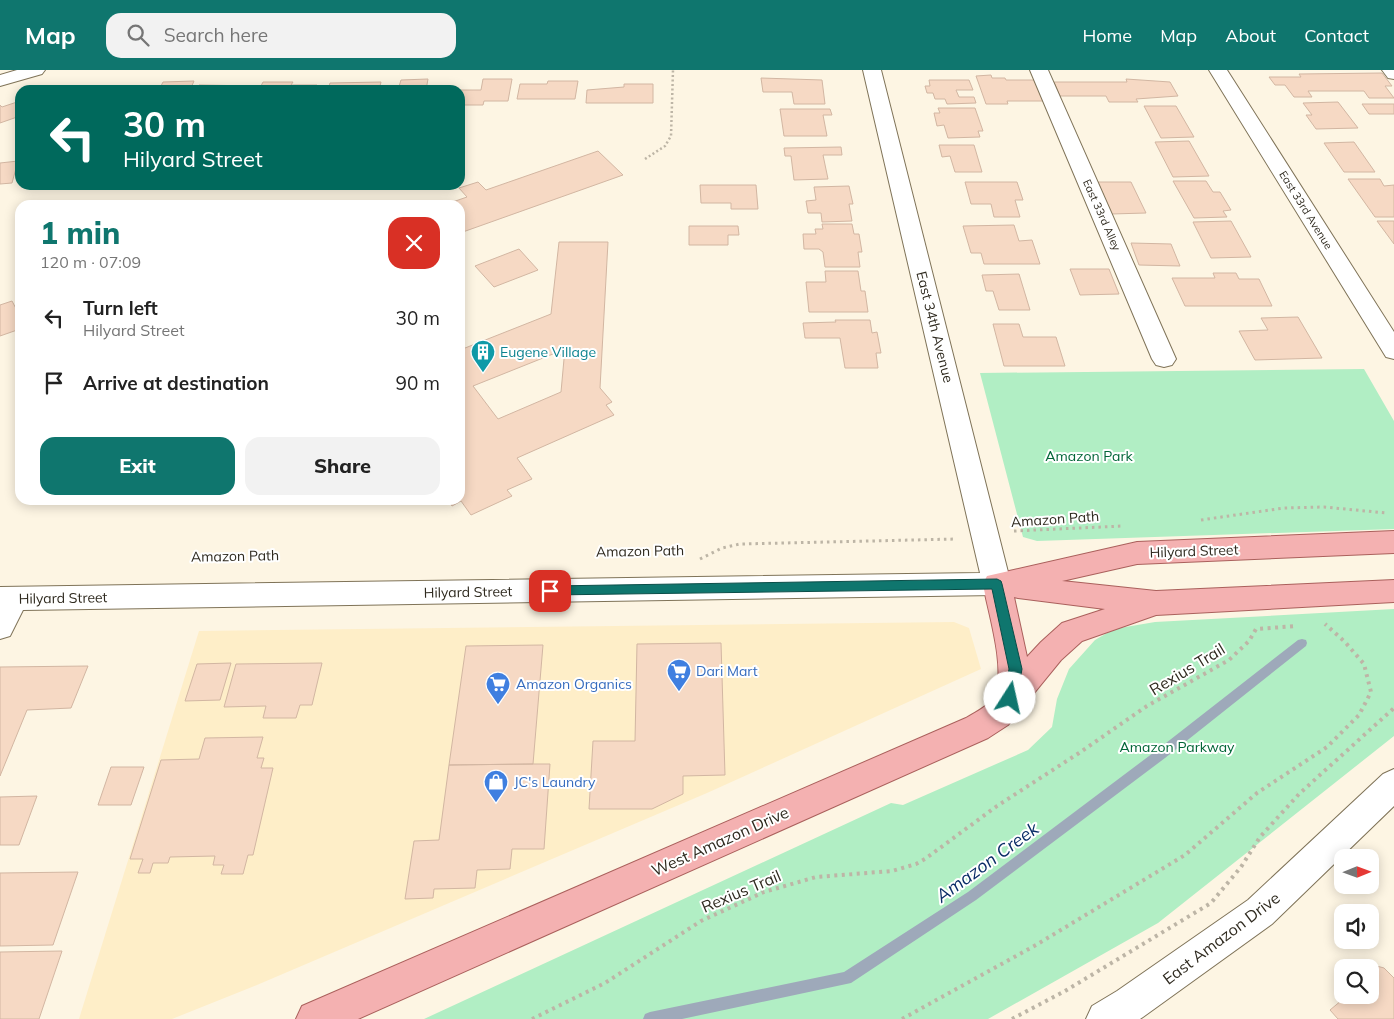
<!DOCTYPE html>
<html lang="en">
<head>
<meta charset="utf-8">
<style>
	body { margin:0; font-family:Mulish,sans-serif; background:#f2f2f2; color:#222; height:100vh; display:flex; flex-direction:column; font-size:19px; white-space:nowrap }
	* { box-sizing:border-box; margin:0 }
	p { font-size:16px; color:#767676 }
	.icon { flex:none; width:28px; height:28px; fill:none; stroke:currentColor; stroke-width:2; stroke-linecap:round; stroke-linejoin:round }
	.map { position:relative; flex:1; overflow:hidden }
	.drawer { position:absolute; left:15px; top:130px; width:450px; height:305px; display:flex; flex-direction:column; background:#fff; border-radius:15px; box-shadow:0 2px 12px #0003 }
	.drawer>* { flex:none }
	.top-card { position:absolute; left:15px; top:15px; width:450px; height:105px; border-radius:15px; box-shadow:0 2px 12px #0003; background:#00695c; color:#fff; overflow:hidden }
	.needle { width:32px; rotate:89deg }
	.tools { position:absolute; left:1334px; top:779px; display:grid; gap:10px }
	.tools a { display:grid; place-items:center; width:45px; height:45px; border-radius:10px; background:#fff; box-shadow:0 2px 12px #0003; font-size:25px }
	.pin { position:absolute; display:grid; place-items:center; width:42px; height:42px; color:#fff; margin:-21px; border-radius:10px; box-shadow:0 2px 8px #0006 }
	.me { position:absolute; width:55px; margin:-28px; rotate:10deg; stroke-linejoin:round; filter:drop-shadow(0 0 4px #0008) }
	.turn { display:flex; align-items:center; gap:18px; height:105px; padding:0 25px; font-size:22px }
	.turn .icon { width:65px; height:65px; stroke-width:2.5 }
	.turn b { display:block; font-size:35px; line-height:42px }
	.round { display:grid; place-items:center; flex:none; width:52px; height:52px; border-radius:15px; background:#f2f2f2 }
	.head { display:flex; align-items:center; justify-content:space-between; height:85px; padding:0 25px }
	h1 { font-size:30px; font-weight:800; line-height:38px; color:#0f766e }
	.button { display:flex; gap:10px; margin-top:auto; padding:10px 25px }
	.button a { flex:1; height:58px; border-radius:15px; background:#0f766e; color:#fff; font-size:20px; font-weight:800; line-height:58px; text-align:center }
	.button a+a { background:#f2f2f2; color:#222 }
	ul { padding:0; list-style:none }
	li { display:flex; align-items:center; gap:15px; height:65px; padding:0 25px }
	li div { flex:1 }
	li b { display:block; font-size:19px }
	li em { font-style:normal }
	header { display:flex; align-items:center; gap:30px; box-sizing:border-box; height:70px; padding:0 25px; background:#0f766e; color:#fff }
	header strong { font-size:24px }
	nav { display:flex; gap:28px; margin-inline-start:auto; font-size:18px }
	.search { width:350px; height:45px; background:#f2f2f2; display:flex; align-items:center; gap:12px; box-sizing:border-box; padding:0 18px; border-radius:15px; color:#767676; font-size:19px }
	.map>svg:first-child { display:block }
	.built { fill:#feeec8 }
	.green { fill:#b1eec4 }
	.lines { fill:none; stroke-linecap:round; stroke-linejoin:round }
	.stream { fill:#9ea9ba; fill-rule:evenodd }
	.building { fill:#f6d9c4; stroke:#d2b6a2; fill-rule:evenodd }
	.minor-casing { stroke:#7f7358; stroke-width:2 }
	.major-casing { stroke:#aa605c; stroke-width:2 }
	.path-far2 { stroke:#bdb5a6; stroke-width:2.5; stroke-dasharray:2 2.5; stroke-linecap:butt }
	.path-far1 { stroke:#bdb5a6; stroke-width:3; stroke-dasharray:2.5 4; stroke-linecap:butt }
	.path { stroke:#bdb5a6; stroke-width:4; stroke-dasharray:3 4.5; stroke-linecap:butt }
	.minor { fill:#fff; fill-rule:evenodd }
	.major { fill:#f4b1b1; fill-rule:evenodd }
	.route { fill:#0f766e; stroke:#0a4d48 }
	.labels { text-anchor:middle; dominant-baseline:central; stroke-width:4; stroke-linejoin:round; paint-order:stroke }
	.far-street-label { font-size:11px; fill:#2f2a1f; stroke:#fff }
	.street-label { font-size:14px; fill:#2f2a1f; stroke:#fff }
	.culture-label { font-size:14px; fill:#0d838f; stroke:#fff; text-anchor:start }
	.park-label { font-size:14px; fill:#026537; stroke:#fff }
	.shop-label { font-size:14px; fill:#366cbe; stroke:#fff; text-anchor:start }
	.near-street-label { font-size:16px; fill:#2f2a1f; stroke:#fff }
	.near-water-label { font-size:18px; font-style:italic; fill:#092c66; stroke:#fff }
</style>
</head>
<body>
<header>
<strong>Map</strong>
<div class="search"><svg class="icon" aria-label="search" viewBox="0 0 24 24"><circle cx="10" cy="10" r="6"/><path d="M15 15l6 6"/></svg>Search here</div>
<nav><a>Home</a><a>Map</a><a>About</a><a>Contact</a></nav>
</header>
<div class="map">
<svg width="1394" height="949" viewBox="0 0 1394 949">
	<rect width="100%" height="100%" fill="#fdf5e3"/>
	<!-- built -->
	<path class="built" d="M954,552l15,6 12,41 -274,124 -455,194 -80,32h-93l120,-388z"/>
	<!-- green -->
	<path class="green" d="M1364,299l30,52v108l-357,12 -14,-4 -43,-164z
		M1394,539v127l-236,187 -170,96h-564l467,-216 12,2 125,-55 24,-23 5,-28 12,-30 26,-29 19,-11 41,-7z"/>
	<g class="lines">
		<!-- stream -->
		<path class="stream" d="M1302,569l4,1 1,3 -1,3 -141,112 -189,142 -125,83 -169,36h-39l2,-5 5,-2 194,-40 124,-80 189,-142 141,-110z"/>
	</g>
	<!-- building -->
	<path class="building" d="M1382,3l10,13h-7l9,12h-25l-5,-7h-56l4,6h-18l-9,-12h-10l-6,-8h32l-2,-3z
		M991,5l1,3h13l1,2h28l9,21h-36l1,3h-22l-10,-28z
		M761,8l61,2 3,24h-31l-2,-12h-29z
		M428,9l-2,11h-28l3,-10z
		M483,9h29l-4,22h-24l-1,4h-23v-15h21z
		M1126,9l44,3 8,14 -42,3 2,3h-29l-3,-6h-46l-6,-14h73z
		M929,10h40l4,10h-17l3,7h15l2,6 -29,1 -2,-5h-10l-2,-6h-6l-2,-7h5z
		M194,11l-4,9h-31l4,-8z
		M548,11h30l-3,18h-58l3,-15h27z
		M263,12h30l-2,3h26l-2,5h-56z
		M381,12l-2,8h-51l2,-7z
		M624,14h29v19h-67l1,-13 37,-3z
		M199,15l57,1 -2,4h-58z
		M79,16h22l-1,2h20l-1,2h-54l12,-1z
		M20,31v15l-20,7v-18l2,2z
		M1338,32l20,26 -42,1 -10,-14h6l-9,-12z
		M1362,34h32v10h-25z
		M1144,36h32l18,31 -33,1z
		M938,38h37l8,23h-5l2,6 -32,1 -4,-13 -7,1 -3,-13h6z
		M780,39h50l2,6h-9l4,21h-43z
		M1189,71l20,35 -36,1 -18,-35z
		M1354,72l21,30h-31l-20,-29z
		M939,75h35l8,27h-27l-5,-16 -8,1z
		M841,77l1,8h-19l5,24 -34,1 -3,-24h-6l-1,-8z
		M598,81l25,24 -163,58v-28h-16l23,-8 -8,-9 19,-6 8,8z
		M18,91l-6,22 -12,1v-21z
		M1348,109h32l4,7 10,-1v32h-19z
		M1173,111h33l7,11h7l11,18 -8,1 4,6 -33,1z
		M965,112h52l6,18h-8l5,17h-26l-3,-13h-20z
		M1098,112h33l15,31 -35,1z
		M700,115h56l2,24h-27v-6h-30z
		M849,116l4,18h-4l3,17 -30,1 -1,-9h-13l-2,-12 10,-1 -2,-13z
		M1231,151l20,36 -40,1 -18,-36z
		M1377,151h17v23z
		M822,154h30l2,10h5l3,18h-4l2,15h-35l-2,-15 -4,-3h-15l-1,-15h13l-1,-5h8z
		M1014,155l5,16 13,-1 8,24h-56l-3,-11h-10l-8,-27z
		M689,156h49l1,9h-11v10h-39z
		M559,172h49l-8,146 12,14 -6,3 8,10 -97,43 15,21 -25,11 5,6 -41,19 -10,-14 -9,5 -4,-6h12v-150l91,-36zM558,282l6,7 -3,33 -63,27 -25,-33z
		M1131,173l40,1 9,22 -41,-1z
		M519,179l19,21 -44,17 -19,-21z
		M1070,199h39l10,25 -39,1z
		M825,201h33l3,20h4l3,21h-59l-3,-30h20z
		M1213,203h23l3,6h20l13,27h-87l-13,-28h43z
		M1019,204l11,36h-31l-6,-19h-7l-4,-16z
		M12,231l8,15v13l-20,7v-31z
		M1298,247l24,41 -67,2 -16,-29 29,-1 -7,-12z
		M835,250h35l2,13 5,-1 4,21h-5l2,15h-33l-5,-30h-35l-2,-15 33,-1z
		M993,254h26l4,13h33l9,29h-61z
		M721,573l4,132 -42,1v18l-31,15h-63l4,-68h42l2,-97z
		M543,575l-10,119 -84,1 17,-119z
		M231,593l-11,37 -35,1 12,-37z
		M322,593l-10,42h-12l-4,13h-33l3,-12 -42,1 12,-43z
		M88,596l-17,42 -44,2 -27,66v-109z
		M263,667l-6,21h7l-3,10h12l-20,87h-5l-5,19h-22l3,-9h-11l2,-9 -45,1 -2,6h-15l-3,10h-12l5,-14h-13l31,-99 38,-1 6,-21z
		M533,694h17l-6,85h-32l-2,20 -33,1 -2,18 -41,1 -1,9 -28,1 9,-58 25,-1 10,-75z
		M111,697h33l-13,38h-33z
		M37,726l-18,49h-19v-48z
		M78,802l-25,73 -53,1v-73z
		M62,881l-23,68h-39v-67z
		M1355,890l29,8 10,10v41h-56l-8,-9 12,-10 -4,-26 4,-4v25h28v-27h-24z"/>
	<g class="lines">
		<defs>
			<path id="minor" d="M17,0h28l-3,4 -42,12v-11z
				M863,0h18l130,514 -4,8 -10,3 -974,15 -13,26 -10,3v-52l980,-14z
				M1030,0h18l128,289 -4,6 -8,2 -8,-2 -4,-6z
				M1209,0h18l167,262v27l-8,-2z
				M1382,0h12v9l-6,-1z
				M1394,699v37l-122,118 -129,93 -3,2h-54l6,-13 25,-15 131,-91 135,-126z"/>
			<path id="major" d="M1394,461v22l-257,11 -75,17 94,10 238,-11v22l-238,13 -74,26 -21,19 -53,65 -20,13 -630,281h-62l6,-13 664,-288c10,-6 25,-13 29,-24 11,-26 -7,-82 -12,-110l4,-8 150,-34zM1014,527l4,1 87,11 -43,14 -21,19 -14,15z"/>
		</defs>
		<!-- minor casing -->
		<use href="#minor" class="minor-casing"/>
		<!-- major casing -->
		<use href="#major" class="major-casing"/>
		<!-- path-far2 -->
		<path class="path-far2" d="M645,89l20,-13 6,-10 2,-66"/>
		<!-- path-far1 -->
		<path class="path-far1" d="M1201,450l83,-12 40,-1 62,6
			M1014,461l109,-5
			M700,489l22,-11 18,-4 216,-5"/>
		<!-- path -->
		<path class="path" d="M532,949l73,-36 96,-62 63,-29 52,-15 76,-6 24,-7 9,-5 72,-53 82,-53 68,-47 82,-46 20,-19 7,-12 41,-3
			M902,949l134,-74 149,-90 72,-62 70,-46 32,-32 12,-23 -7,-28 -19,-22 -20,-18
			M1012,949l53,-28 146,-88 30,-36 19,-30 39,-43 95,-86"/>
		<!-- minor -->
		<use href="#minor" class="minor"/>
		<!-- major -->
		<use href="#major" class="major"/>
	</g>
	<!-- route -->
	<path class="route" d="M997,509l4,2 1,3 20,85 -5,29 -2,4 -5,1 -4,-1 -2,-4 5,-29 -17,-80 -442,6 -5,-1 -1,-3 1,-4 5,-1z"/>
	<!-- icons -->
	<defs>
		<symbol id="building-pin" viewBox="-11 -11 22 30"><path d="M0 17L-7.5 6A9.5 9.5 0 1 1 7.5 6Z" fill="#0f9aa8" stroke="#fff"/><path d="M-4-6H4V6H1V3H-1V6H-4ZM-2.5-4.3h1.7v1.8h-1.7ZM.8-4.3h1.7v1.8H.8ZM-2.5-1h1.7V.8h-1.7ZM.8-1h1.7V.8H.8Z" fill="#fff"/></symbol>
		<symbol id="supermarket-pin" viewBox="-11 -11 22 30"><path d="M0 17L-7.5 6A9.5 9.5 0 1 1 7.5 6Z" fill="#3f7fe0" stroke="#fff"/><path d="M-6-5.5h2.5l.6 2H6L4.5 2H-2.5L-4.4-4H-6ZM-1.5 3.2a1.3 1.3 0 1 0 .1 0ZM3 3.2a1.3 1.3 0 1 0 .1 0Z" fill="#fff"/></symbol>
		<symbol id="shop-pin" viewBox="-11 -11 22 30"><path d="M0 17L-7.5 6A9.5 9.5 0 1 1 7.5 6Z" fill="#3f7fe0" stroke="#fff"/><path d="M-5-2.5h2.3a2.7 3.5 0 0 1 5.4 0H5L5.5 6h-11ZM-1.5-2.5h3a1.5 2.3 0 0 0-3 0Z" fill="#fff"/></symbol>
	</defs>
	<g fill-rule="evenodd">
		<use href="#building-pin" x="469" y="268" width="28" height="38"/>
		<use href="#supermarket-pin" x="665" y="587" width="28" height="38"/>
		<use href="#supermarket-pin" x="484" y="600" width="28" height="38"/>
		<use href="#shop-pin" x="482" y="698" width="28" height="38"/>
	</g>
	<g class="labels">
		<!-- far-street labels -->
		<g class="far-street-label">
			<text transform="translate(1306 140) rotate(58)">East 33rd Avenue</text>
			<text transform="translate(1102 145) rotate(66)">East 33rd Alley</text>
		</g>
		<!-- street labels -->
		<g class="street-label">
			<text transform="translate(935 257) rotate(76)">East 34th Avenue</text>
			<text transform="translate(1055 449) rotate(-4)">Amazon Path</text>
			<text transform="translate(640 481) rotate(-1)">Amazon Path</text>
			<text transform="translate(1194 481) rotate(-2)">Hilyard Street</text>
			<text transform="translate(235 486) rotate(-1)">Amazon Path</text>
			<text transform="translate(468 522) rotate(-1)">Hilyard Street</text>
			<text transform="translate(63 528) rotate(-1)">Hilyard Street</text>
		</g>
		<!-- culture labels -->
		<g class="culture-label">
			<text x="500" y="282">Eugene Village</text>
		</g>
		<!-- park labels -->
		<g class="park-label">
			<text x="1089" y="386">Amazon Park</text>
			<text x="1177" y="677">Amazon Parkway</text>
		</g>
		<!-- shop labels -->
		<g class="shop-label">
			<text x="696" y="601">Dari Mart</text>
			<text x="516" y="614">Amazon Organics</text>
			<text x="514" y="712">JC's Laundry</text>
		</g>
		<!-- near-street labels -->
		<g class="near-street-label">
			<text transform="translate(1187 599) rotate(-31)">Rexius Trail</text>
			<text transform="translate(720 771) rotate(-24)">West Amazon Drive</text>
			<text transform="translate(741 821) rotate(-23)">Rexius Trail</text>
			<text transform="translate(1221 868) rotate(-37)">East Amazon Drive</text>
		</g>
		<!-- near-water labels -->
		<g class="near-water-label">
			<text transform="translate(987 792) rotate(-36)">Amazon Creek</text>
		</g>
	</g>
</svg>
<div class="tools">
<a><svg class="needle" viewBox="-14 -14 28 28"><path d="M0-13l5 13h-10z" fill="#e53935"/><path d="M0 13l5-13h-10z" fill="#767676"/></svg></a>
<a><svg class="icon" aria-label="sound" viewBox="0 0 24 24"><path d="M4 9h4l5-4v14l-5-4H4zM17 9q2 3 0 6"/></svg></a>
<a><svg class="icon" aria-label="search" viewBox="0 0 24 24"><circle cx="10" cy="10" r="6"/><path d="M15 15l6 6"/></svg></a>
</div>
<div class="pin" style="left:550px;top:521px;background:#d93025"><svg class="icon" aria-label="arrive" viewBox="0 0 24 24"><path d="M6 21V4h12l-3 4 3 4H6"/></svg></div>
<svg class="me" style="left:1010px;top:628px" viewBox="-20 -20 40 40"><circle r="19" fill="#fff"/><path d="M0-13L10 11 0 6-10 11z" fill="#0f766e"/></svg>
<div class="top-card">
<div class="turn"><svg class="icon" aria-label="left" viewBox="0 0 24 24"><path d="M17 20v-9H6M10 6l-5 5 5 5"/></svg><div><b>30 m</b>Hilyard Street</div></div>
</div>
<section class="drawer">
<div class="head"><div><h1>1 min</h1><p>120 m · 07:09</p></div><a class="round" style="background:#d93025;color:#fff"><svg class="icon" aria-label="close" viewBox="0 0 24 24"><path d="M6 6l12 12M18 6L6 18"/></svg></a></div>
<ul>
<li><svg class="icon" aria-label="left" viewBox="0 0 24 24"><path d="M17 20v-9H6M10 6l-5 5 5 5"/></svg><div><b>Turn left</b><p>Hilyard Street</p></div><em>30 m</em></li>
<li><svg class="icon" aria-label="arrive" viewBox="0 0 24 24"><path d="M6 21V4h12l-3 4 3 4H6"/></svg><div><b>Arrive at destination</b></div><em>90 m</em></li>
</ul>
<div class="button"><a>Exit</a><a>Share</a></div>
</section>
</div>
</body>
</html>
